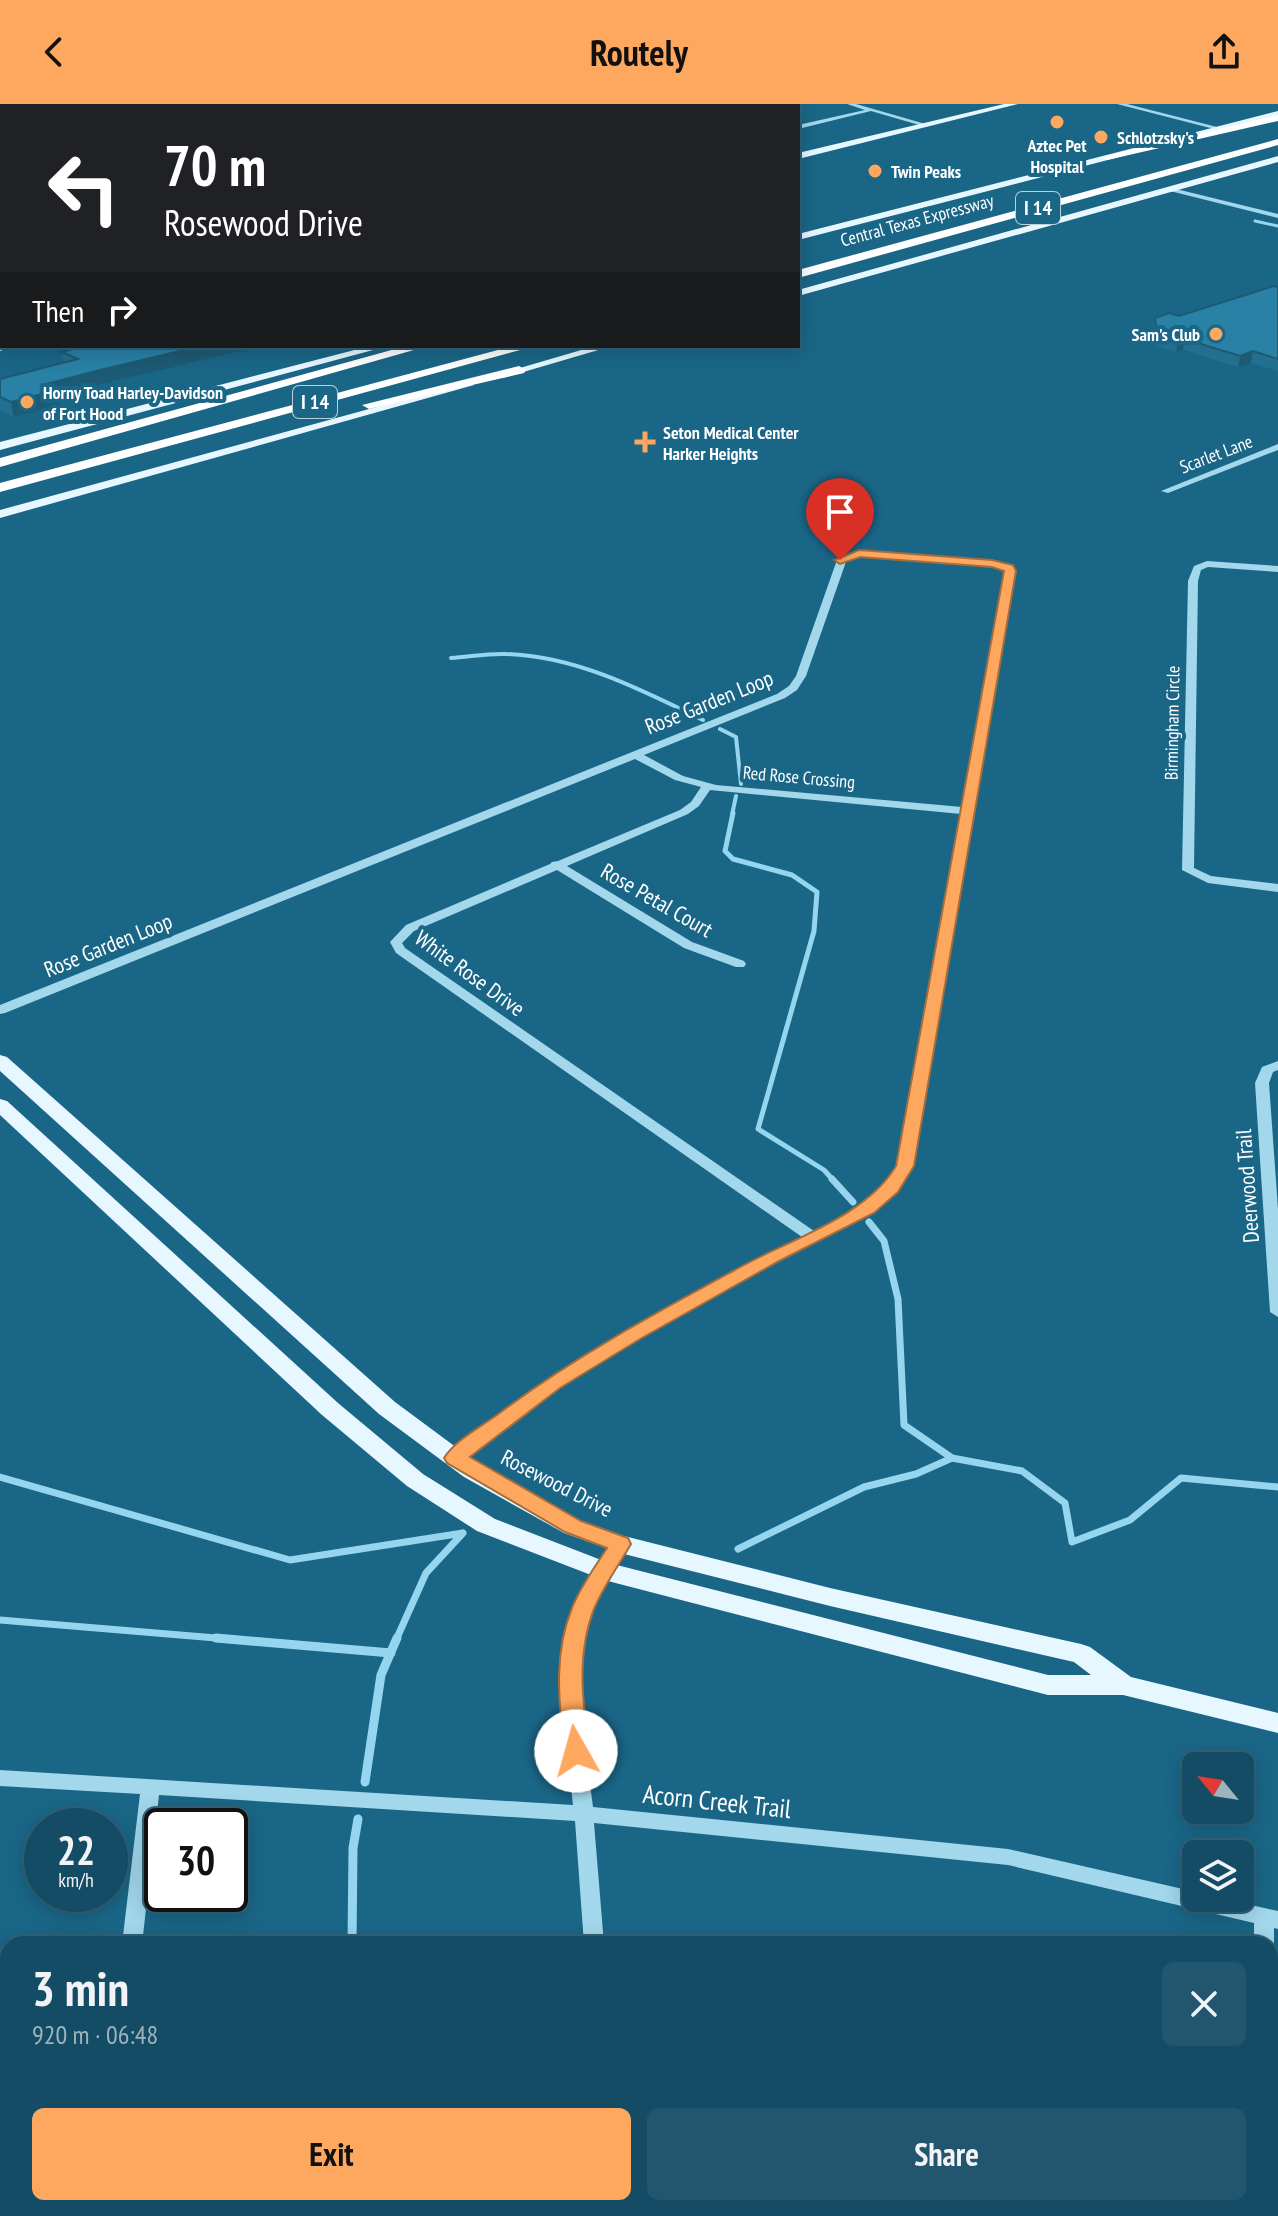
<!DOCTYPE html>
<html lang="en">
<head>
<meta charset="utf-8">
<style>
	body { margin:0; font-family:"PT Sans Narrow",sans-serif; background:#21566e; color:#f1f3f6; height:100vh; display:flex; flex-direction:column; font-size:30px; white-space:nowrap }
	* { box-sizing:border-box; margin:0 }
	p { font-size:26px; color:#9db4bf }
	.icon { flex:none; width:44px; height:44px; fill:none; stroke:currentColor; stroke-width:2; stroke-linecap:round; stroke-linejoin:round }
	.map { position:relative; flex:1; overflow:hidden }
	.drawer { position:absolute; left:0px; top:1832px; width:1278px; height:280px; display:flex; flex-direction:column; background:#144c65; border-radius:24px 24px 0 0; box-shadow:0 4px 20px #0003,0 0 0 2px #336379 }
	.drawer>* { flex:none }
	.top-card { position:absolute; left:0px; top:0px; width:800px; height:244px; box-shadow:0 4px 20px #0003,0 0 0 2px #336379; background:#202124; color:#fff; overflow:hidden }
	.needle { width:52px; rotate:300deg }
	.buttons { position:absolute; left:1182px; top:1648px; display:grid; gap:16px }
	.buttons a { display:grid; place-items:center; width:72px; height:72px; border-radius:12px; background:#144c65; box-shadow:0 4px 20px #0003,0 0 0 2px #336379; font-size:40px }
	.speed { position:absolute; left:24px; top:1704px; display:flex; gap:16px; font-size:40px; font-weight:700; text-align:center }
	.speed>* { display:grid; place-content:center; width:104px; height:104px; border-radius:50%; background:#144c65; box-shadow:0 4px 20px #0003,0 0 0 2px #336379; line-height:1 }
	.speed small { font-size:20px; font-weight:400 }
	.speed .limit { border:4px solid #111; border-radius:12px; background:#fff; color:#111 }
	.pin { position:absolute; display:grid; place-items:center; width:68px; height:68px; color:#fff; margin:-82px -34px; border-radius:50% 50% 50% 0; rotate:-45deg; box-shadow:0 0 8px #0007 }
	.pin .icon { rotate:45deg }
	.me { position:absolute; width:88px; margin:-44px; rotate:353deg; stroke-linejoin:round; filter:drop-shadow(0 0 6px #0008) }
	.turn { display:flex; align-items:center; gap:28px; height:168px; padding:0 32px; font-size:36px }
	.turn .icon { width:104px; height:104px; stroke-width:2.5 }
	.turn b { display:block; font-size:56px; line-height:68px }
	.then { display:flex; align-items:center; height:76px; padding:0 32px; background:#0003; gap:16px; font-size:30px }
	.round { display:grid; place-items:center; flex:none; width:84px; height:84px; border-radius:12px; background:#21566e }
	.headline { display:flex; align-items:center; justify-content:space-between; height:136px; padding:0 32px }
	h1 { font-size:48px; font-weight:600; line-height:60px }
	.cta { display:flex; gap:16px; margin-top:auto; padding:16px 32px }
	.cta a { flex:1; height:92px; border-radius:12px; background:#fea75e; color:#111; font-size:32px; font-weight:600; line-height:92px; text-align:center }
	.cta a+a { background:#21566e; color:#f1f3f6 }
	header { display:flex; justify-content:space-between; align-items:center; height:104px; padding:0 32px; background:#fea75e; color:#111; font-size:36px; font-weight:600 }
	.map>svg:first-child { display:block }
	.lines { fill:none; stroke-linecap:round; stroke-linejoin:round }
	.stream-far4 { stroke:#95d6ee; stroke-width:3 }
	.stream-far3 { stroke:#95d6ee; stroke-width:4 }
	.stream-far2 { stroke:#95d6ee; stroke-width:5 }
	.stream-far1 { stroke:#95d6ee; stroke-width:7 }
	.stream { stroke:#95d6ee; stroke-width:9 }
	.minor { fill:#a2d7ec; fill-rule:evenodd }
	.major { fill:#e7f7ff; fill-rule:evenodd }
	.highway { fill:#fff; fill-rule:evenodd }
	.wall { fill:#236f8f }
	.shaded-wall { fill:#1d5a74 }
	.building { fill:#2981a6; stroke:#1d5a74; stroke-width:2 }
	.route { fill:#fea75e; stroke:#a56d3d; stroke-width:2 }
	.poi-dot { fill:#fea75e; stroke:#1a6687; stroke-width:3 }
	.labels { text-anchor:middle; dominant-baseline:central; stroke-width:8; stroke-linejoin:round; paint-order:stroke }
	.far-poi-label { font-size:18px; font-weight:bold; fill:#fff; stroke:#1a6687; text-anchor:start }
	.far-street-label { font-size:18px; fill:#fff; stroke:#1a6687 }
	.shield { fill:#1a6687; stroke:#bad1db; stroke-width:2 }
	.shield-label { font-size:20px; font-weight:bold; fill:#fff }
	.street-label { font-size:22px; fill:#fff; stroke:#1a6687 }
	.near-street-label { font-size:26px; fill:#fff; stroke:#1a6687 }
</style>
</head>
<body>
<header><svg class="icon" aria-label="back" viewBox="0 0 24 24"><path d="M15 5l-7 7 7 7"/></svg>Routely<svg class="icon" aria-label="share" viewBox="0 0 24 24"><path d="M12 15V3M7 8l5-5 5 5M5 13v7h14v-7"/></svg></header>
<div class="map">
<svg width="1278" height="2112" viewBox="0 0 1278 2112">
	<rect width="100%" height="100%" fill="#1a6687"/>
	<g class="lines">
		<!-- stream-far4 -->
		<path class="stream-far4" d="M1255,117l23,5"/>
		<!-- stream-far3 -->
		<path class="stream-far3" d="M451,554c18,-1 37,-5 55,-4 70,2 136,36 197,66
			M720,625l16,8 5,47
			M732,711l4,-19"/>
		<!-- stream-far2 -->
		<path class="stream-far2" d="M733,709l-8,38 8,8 59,16 25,17 -3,39 -56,198 66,41 10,11"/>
		<!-- stream-far1 -->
		<path class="stream-far1" d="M832,1075l21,23
			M869,1118l15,19 14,58 6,126 48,33
			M0,1373l290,83 173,-27
			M738,1445l126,-62 52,-13 36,-16 70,13 43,32 7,39 58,-22 51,-42 97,9
			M0,1516l240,20
			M396,1536l30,-67 37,-40"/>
		<!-- stream -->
		<path class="stream" d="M216,1534l175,15
			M365,1678l16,-107 16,-37
			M352,1840l1,-96 5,-29
			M346,2104v8"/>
		<!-- minor -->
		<path class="minor" d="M847,0h9l73,21 -3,2 -55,-16 -73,18v-4l67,-15z
			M1117,0h10l94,24 -3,2z
			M2,17v4l-2,1v-4z
			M0,82l2,1v4l-2,-1z
			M1168,83l110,27v4l-112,-28z
			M2,93v4l-2,1v-4z
			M0,139h2v4h-2z
			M0,200h2v4h-2z
			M1278,340v6l-110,43 -7,-2z
			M859,446l133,10 22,8 -41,241 2,2 -3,3 -60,352 -15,25 -25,21 -208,111 -105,64 -98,75h-12l-2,-4 2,-4 98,-75 107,-64 148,-78 -406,-284 -6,-11 16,-17 144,-61 2,-2 6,-1 122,-51 11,-8 10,-15 -26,-7 -40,-21 -630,254 -5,1v-9l777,-311 12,-8 7,-10 42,-119zM859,452l132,10 13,4 -42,237 -246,-22 -33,-9 -39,-21 141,-57 12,-8 9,-14 41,-117zM710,686l251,24 -63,352c-21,35 -49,47 -84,65l-409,-283 -3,-5 12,-12 143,-61 127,78 52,19h8l2,-3 -2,-3 -52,-19 -125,-76 121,-52 11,-8z
			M1207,457l71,5v6l-70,-5 -7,3 -3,11 -4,287 17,8 67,8v8l-70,-9 -26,-13 6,-289 6,-15z
			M1278,957v9l-5,2 -4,11 9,126v108l-8,-5 -15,-229 7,-16z
			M620,1434l6,2 3,4c-12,21 -29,43 -38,65 -24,63 -6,133 2,198l415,42 188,43v6h24l58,13v18l-4,-1v16l-3,6 -1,-6h-16v-21l-246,-58 -414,-42 10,121h-20l-9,-123 -416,-26 -17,149h-20l18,-150 -140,-8v-16l573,35c-7,-65 -22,-132 1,-196 8,-24 27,-47 40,-69z
			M0,2010h8v20h-8z
			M1270,2095l6,9v8h-22v-8h16z
			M92,2104h22l-1,8h-22z
			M604,2104h22v8h-22z
			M1140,2104h63l4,8h-63z"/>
		<!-- major -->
		<path class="major" d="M1004,0h14l-220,55v-6z
			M1278,7v5l-480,124v-6z
			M1278,52v6l-480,134v-6z
			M0,241l12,1 -12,5z
			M370,242h18l-388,104v-8z
			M595,242h17l-109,32 -10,-2z
			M464,279l10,2 -474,133v-8z
			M0,951l7,2 388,345 85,63 102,56 42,15 206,52 251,56 9,3 41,30 147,36v20l-155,-38h-75l-444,-115 -127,-49 -70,-45 -85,-71 -322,-300v-16l7,2 331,302 85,71 72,45 114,44 439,112h43l-17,-13 -244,-56 -210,-53 -56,-20 -100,-56 -85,-63 -379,-343z"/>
		<!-- highway -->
		<path class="highway" d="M1278,11v6l-171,39 -5,-3z
			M1278,35v6l-480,133v-8z
			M406,242h22l-428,121v-9z
			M513,242h22l-535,146v-9z
			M519,262l7,4 -2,3 -155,36 -7,-4z"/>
	</g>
	<!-- wall -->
	<path class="wall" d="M1278,183v84l-27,-8 -13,4 -55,-17 -7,2 -20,-6 -3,-17 2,-11 24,-2z
		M85,242h164v3l-147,35 -43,12 1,9 -46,12 -14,-7v-31l64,-16 -2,-11z"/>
	<!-- shaded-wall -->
	<path class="shaded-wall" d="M1185,235l-2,11 -7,2 2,-11z
		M201,242h48v3l-147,35 -43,12 1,9 -46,12 -3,-15 35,-18 54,-14z
		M1253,247l-2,12 -13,4 2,-11z"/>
	<!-- building -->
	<path class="building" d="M1274,182l4,1v72l-25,-8 -13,5 -55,-17 -7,2 -21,-7 -2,-16 14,-5 10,3z
		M85,242h116l-101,24 -54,14 12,6 -47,12 -11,-5v-18l78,-20 -16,-7z"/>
	<!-- route -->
	<path class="route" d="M859,446l133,10 21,5 3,6 -102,595 -16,26 -24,21 -95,48 -139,78 -80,49 -90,69 111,64 47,17 3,6c-12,21 -28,43 -37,65 -18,46 -11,94 -5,142l-4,6 -9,3 -8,-3 -4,-6c-5,-49 -11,-97 8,-143 8,-21 23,-41 35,-60l-42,-16 -118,-69 -3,-5c11,-18 40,-33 57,-46 73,-55 153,-98 234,-142 52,-30 130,-52 161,-104l108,-595 -12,-4 -132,-10 -20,7 -6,-4z"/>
	<!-- markers -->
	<g class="poi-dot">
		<circle cx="1057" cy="18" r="8"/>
		<circle cx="1101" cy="33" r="8"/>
		<circle cx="875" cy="67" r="8"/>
		<circle cx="1216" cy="230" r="8"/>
		<circle cx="27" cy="298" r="8"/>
		<path d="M641 326h8v8h8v8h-8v8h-8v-8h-8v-8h8z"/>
	</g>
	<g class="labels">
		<!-- far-poi labels -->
		<g class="far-poi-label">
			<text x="1117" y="33">Schlotzsky's</text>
			<text x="1057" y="41" text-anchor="middle">Aztec Pet<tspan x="1057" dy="21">Hospital</tspan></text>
			<text x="891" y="67">Twin Peaks</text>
			<text x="1200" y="230" text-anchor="end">Sam's Club</text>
			<text x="43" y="288">Horny Toad Harley-Davidson<tspan x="43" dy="21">of Fort Hood</tspan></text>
			<text x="663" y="328">Seton Medical Center<tspan x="663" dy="21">Harker Heights</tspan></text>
		</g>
		<!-- far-street labels -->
		<g class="far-street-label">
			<text transform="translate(917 116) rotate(-15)">Central Texas Expressway</text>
			<text transform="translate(1216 350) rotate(-21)">Scarlet Lane</text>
			<text transform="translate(1172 619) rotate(-89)">Birmingham Circle</text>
			<text transform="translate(799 673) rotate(5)">Red Rose Crossing</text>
		</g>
		<!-- shield labels -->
		<g class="shield">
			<rect x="1016" y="88" width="44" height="32" rx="6"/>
			<rect x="293" y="282" width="44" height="32" rx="6"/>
		</g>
		<g class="shield-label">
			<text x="1038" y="104">I 14</text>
			<text x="315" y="298">I 14</text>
		</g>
		<!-- street labels -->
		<g class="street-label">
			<text transform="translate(709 598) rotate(-22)">Rose Garden Loop</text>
			<text transform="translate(657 796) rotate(30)">Rose Petal Court</text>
			<text transform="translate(108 841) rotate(-22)">Rose Garden Loop</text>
			<text transform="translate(470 869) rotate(36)">White Rose Drive</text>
			<text transform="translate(1247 1082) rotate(-94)">Deerwood Trail</text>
			<text transform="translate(557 1379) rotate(27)">Rosewood Drive</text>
		</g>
		<!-- near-street labels -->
		<g class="near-street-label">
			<text transform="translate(717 1697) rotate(6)">Acorn Creek Trail</text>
		</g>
	</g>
</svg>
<div class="buttons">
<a><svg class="needle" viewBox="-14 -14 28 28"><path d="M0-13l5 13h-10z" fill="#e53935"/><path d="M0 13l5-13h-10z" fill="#9db4bf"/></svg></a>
<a><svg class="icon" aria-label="layers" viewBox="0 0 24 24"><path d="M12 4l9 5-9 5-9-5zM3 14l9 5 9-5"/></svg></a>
</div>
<div class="speed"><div>22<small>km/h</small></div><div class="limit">30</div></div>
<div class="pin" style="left:840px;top:456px;background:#d93025"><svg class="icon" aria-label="arrive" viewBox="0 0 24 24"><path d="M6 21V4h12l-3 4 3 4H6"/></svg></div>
<svg class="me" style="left:576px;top:1647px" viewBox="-20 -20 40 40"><circle r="19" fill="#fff"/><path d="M0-13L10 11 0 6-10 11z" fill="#fea75e"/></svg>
<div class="top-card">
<div class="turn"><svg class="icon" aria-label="left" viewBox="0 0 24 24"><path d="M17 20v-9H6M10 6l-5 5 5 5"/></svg><div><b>70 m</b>Rosewood Drive</div></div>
<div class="then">Then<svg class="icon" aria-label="right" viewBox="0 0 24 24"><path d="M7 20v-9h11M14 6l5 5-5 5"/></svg></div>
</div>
<section class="drawer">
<div class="headline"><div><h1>3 min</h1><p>920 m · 06:48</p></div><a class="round"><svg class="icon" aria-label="close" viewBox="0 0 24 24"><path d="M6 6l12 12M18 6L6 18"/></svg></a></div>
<div class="cta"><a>Exit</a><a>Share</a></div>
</section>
</div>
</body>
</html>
